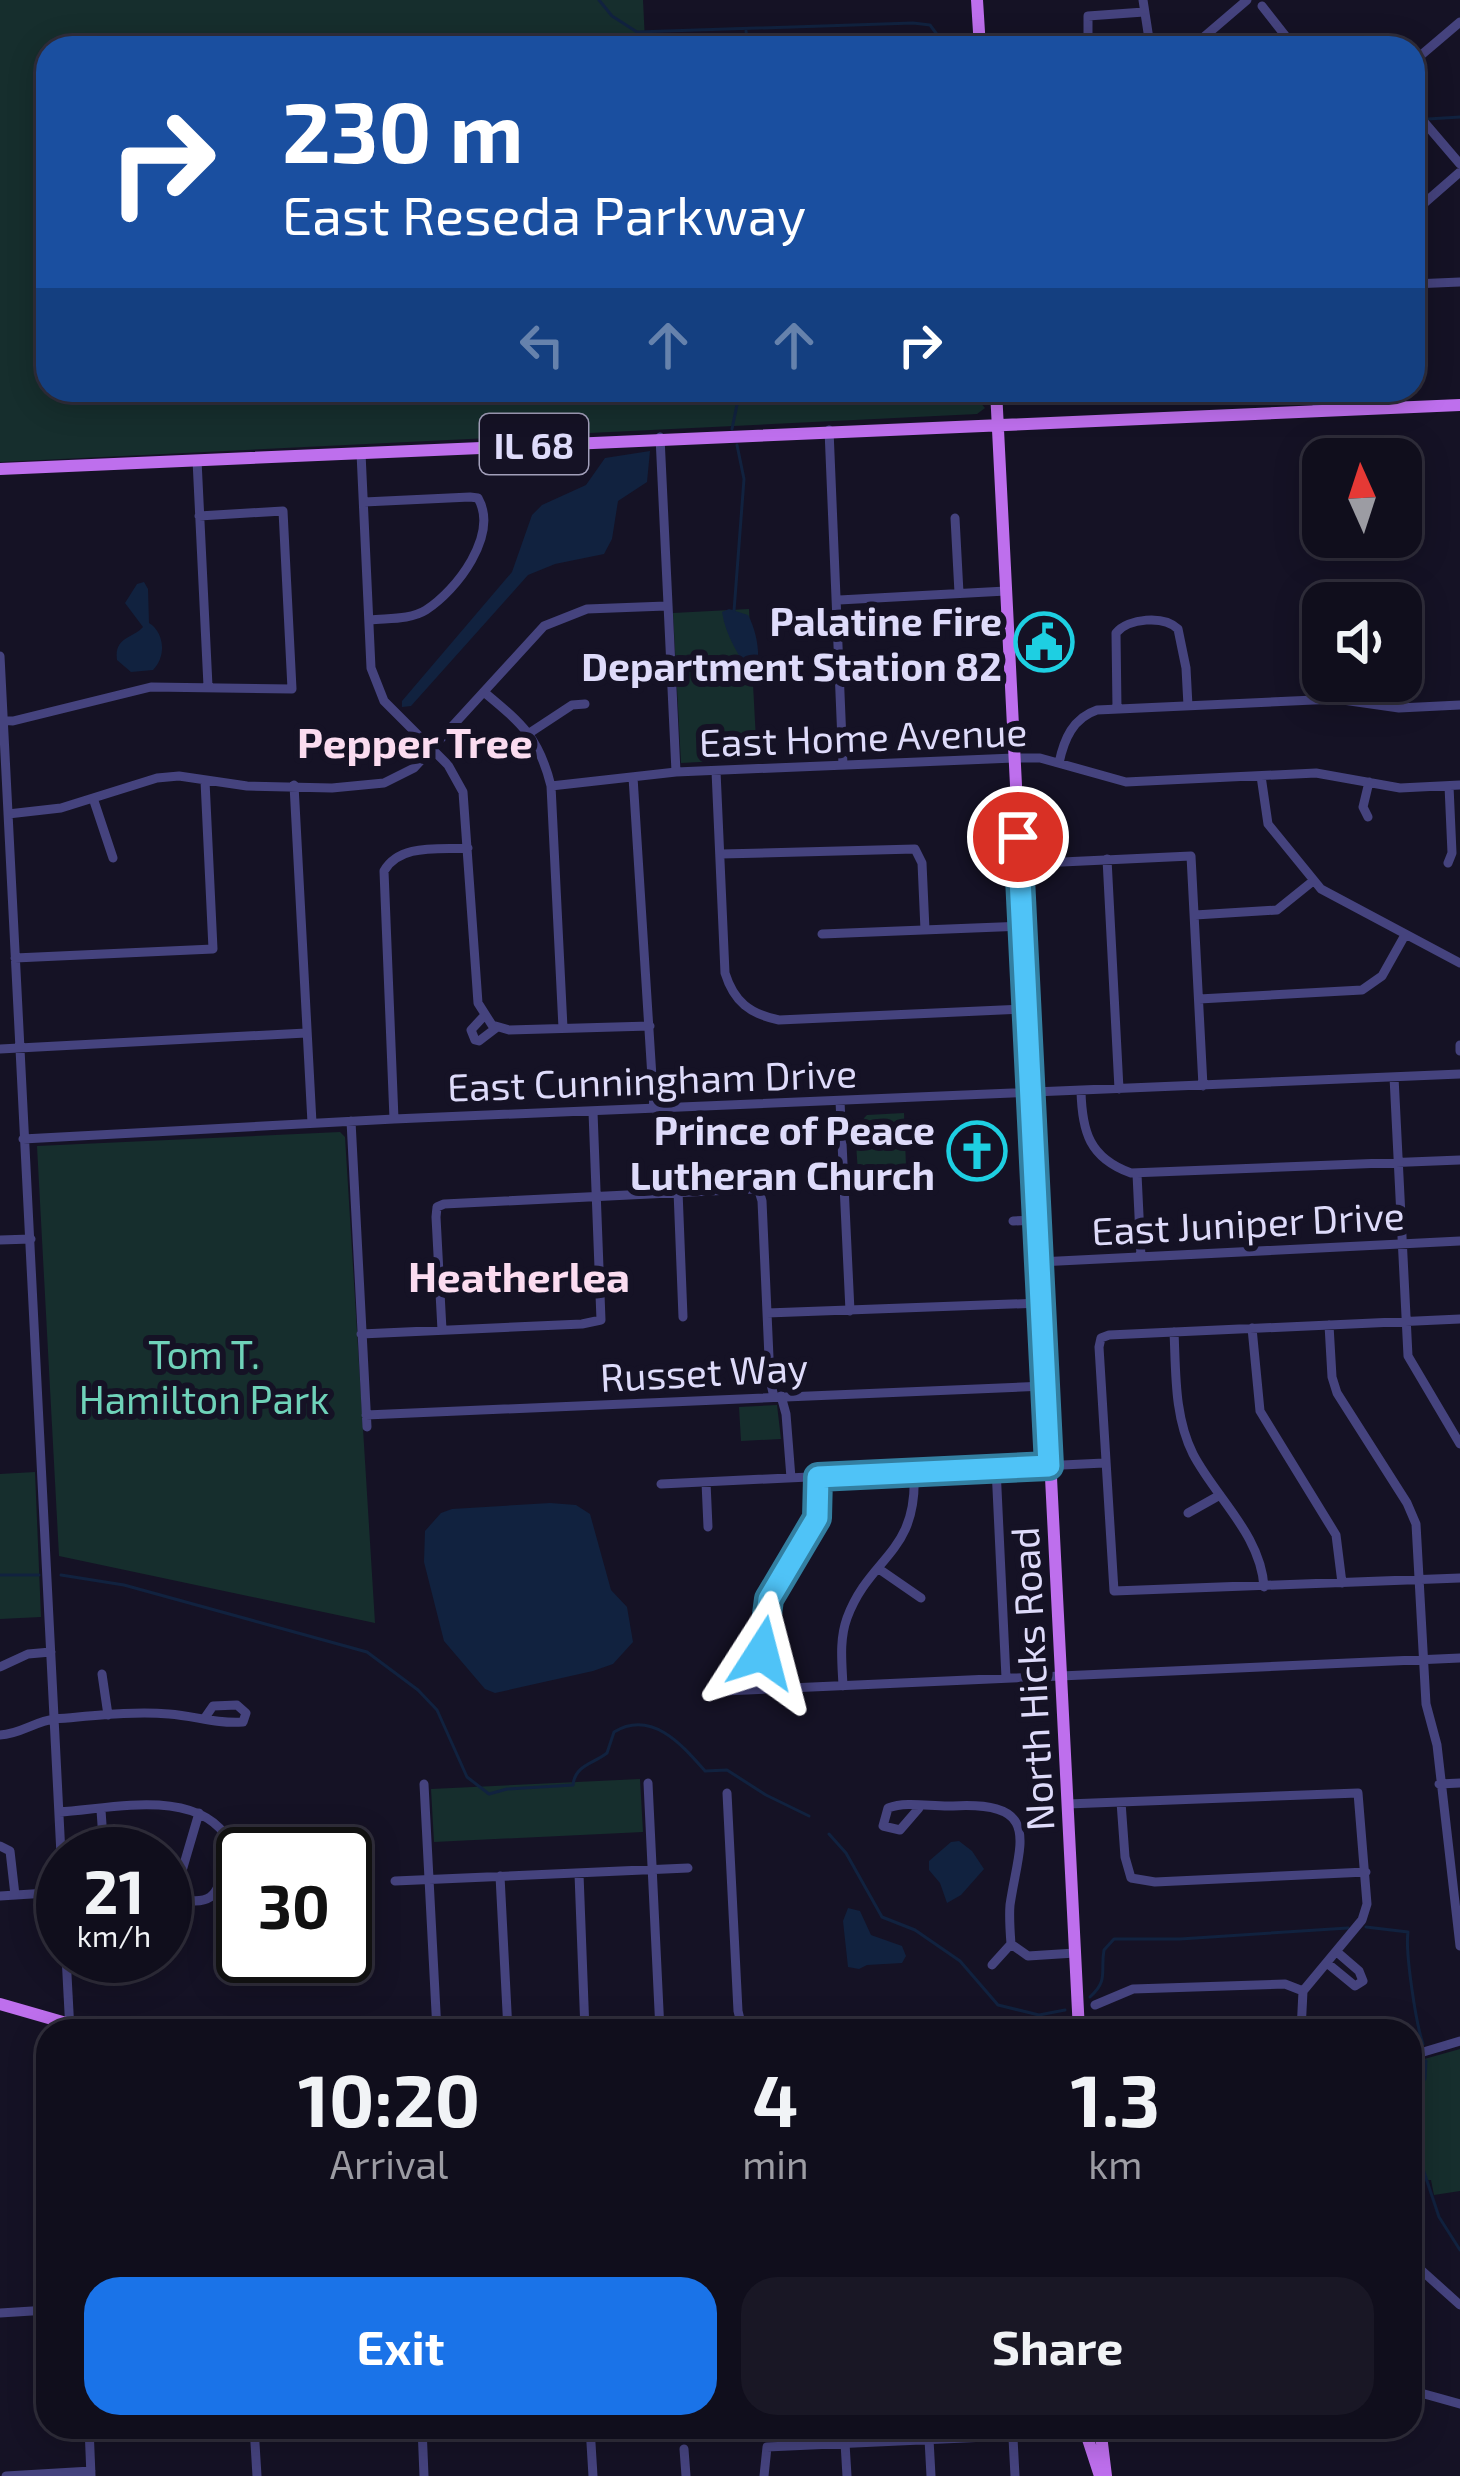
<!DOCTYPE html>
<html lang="en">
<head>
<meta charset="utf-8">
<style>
	body { margin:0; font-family:"Exo 2",sans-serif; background:#191725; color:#f1f3f6; height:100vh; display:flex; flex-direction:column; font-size:45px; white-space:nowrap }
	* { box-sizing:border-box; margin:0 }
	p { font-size:39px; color:#9c9ca3 }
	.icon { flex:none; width:66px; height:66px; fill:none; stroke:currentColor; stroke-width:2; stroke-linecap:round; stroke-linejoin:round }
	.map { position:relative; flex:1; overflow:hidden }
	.sheet { position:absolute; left:36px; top:2019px; width:1386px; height:420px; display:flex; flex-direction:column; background:#100e1c; border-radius:36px; box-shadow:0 6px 30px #0003,0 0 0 3px #302e3b }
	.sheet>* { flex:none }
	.banner { position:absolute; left:36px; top:36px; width:1389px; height:366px; border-radius:36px; box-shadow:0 6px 30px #0003,0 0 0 3px #302e3b; background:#1a4fa0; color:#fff; overflow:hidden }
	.needle { width:78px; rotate:357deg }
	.fabs { position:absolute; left:1302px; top:438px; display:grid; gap:24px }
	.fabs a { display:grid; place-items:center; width:120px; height:120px; border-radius:24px; background:#100e1c; box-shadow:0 6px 30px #0003,0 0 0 3px #302e3b; font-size:60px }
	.speed { position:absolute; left:36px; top:1827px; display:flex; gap:24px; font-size:60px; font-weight:700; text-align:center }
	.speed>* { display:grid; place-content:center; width:156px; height:156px; border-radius:50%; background:#100e1c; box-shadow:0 6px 30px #0003,0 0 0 3px #302e3b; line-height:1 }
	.speed small { font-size:30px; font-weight:400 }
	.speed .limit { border:6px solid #111; border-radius:18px; background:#fff; color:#111 }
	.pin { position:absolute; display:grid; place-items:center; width:102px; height:102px; color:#fff; margin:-51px; border:6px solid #fff; border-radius:50%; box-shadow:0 3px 12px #0007 }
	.me { position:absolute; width:132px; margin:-66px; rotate:9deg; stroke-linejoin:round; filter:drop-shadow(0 0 9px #0008) }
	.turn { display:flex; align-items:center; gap:42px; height:252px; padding:0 48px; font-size:54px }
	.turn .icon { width:156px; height:156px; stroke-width:2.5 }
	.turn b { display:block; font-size:84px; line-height:102px }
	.lanes { display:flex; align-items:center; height:114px; padding:0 48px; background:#0003; justify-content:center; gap:60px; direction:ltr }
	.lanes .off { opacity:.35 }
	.eta { display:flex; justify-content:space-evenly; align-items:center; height:204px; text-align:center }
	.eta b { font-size:72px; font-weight:700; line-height:84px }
	.cta { display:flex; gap:24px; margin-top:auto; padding:24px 48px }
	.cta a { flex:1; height:138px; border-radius:36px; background:#1a73e8; color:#fff; font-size:48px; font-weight:700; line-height:138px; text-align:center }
	.cta a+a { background:#191725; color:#f1f3f6 }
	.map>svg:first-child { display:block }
	.green { fill:#162e2d }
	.water { fill:#11223f }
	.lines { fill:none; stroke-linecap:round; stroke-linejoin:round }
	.stream { stroke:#11223f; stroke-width:3 }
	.minor { stroke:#45437e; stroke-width:9 }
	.major { stroke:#be6fed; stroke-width:12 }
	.route-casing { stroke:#337fa1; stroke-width:30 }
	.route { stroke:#4fc3f7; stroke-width:21 }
	.labels { text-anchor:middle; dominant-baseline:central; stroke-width:12; stroke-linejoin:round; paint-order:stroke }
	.shield { fill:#151225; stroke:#a29fba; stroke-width:3 }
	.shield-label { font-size:36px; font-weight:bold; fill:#dedbfa }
	.poi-label { font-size:39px; font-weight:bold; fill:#dedbfa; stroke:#151225; text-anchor:end }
	.street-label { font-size:39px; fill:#dedbfa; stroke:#151225 }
	.park-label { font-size:39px; fill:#6fd2b9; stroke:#151225 }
	.neighbourhood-label { font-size:42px; font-weight:bold; fill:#fbdcf0; stroke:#151225 }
</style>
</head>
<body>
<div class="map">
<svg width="1460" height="2476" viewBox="0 0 1460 2476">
	<rect width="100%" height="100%" fill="#151225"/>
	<!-- green -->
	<path class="green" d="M0,0h643l2,41 6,7h-603v342h921l16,18 -8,6 -977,48z
		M749,609l8,150 -76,4 -8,-150z
		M904,1113l2,53 -3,5 -45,1c-1,-20 -6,-43 9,-57z
		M340,1132l5,5 30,486 -316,-67 -22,-410z
		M777,1405l4,34 -40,2 -2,-34z
		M35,1472l6,145 -41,2v-145z
		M640,1779l3,53 -209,10 -3,-53z
		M1460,2049v142l-26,4 -3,-15 -21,1v-118z"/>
	<!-- water -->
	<path class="water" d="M650,451l-3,31 -29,19 -6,38 -8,15 -49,10 -27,11 -117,131 -9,1v-6l110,-129 20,-57 10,-10 44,-20 19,-27z
		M144,582l4,7 1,34c15,9 18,33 4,47l-22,2 -14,-12c-3,-23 15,-21 26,-33l-18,-24 12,-19z
		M729,609l19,6c9,17 13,40 8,59h-6c-12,-21 -24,-37 -28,-62z
		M550,1503l26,2 14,9 21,76 16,17 6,35 -20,22 -20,7 -98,22 -10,-4 -41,-48 -20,-79 1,-31 16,-18 11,-4z
		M959,1841l13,10 12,18 -23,26 -14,8 -7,-20 -11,-13v-9l22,-19z
		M848,1908l12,3 11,24 31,11 4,10 -4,7 -35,2 -8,4 -11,-2 -5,-46z"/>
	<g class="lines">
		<!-- stream -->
		<path class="stream" d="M599,0l13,16 25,16 276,-9 17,2 17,23
			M746,31l2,17
			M1428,119l32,-2
			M732,429l8,-39
			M734,611l10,-132 -7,-34
			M0,1575h39
			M61,1575l63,10 243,67 51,38 19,20 30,67 22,17 18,-5 66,-4c2,-20 20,-21 34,-32l7,-21c38,-23 69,14 91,39l22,-1 39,25 43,21
			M829,1834l17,19 36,64 33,13 45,31 38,44 41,10 26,-5
			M1366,1927l42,5c-3,20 8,92 15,112
			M1090,1997c19,-17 10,-25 14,-47l10,-11h66l168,-11
			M1410,2093l15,-14 1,-18
			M1410,2162l13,7 16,48 21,33"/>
		<!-- minor -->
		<path class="minor" d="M1143,0l6,39 8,9
			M1262,6l33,42
			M1088,48v-32l56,-4
			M1191,48l56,-48
			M1413,62l47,-40
			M1413,109l47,55
			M1413,213l47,-41
			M1413,284l47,-2
			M1317,390v20
			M829,430l14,335
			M660,437l16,335
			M361,453l10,215 13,33 64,64 15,27 15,211 14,22 17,5 141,-4
			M197,460l11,226
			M364,502l106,-5 8,1c21,37 -21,92 -52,112 -16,10 -38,8 -56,10
			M955,518l4,75
			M839,600l167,-9
			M0,656l63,1238
			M484,692c37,31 55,45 67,94l12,242
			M1117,709l-1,-76c12,-15 48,-18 62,-4l8,39 2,38
			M0,720l13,1 138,-34 141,2 -9,-178 -84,5
			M531,732l41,-27 13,-1
			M1059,763c5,-24 14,-45 38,-53l239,-11 63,9 61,-3
			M716,771l9,202c9,29 25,41 54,47l247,-11
			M1261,776l7,48 53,65 139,74
			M633,777l21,332
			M294,785l18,338
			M551,786l125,-14 338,-14h26l86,24 190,-9 84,15 60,-3
			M93,798l20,60
			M8,814l53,-6 96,-30 22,-2 68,10 85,2 52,-5 30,-15 130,-142 43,-17 79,-3
			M1368,817l-5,-10 6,-25
			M721,854l194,-5 7,14 3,67
			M1107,859l12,230
			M1448,863l4,-10 -3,-67
			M1019,864l172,-8 12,230
			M1195,915l82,-5 36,-29
			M822,934l200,-8
			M15,958l198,-9 -8,-168
			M1199,999l163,-9 20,-14 23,-41
			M484,1016l-13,14 4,10 4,1 17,-13
			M1460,1045v6
			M0,1049l306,-16
			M1394,1077l14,279 52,88
			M1081,1091c1,40 8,67 50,82l329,-13
			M840,1101l10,210
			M394,1119l-10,-248c16,-28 56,-21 84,-23
			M351,1121l16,306
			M23,1139l371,-20 1066,-45
			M1137,1174l4,83
			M678,1191l5,126
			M1013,1221l24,-1
			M0,1240l31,-1
			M1039,1262l421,-21
			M767,1313l274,-10
			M1460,1319l-351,16 -8,3 -2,9 15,244 346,-13
			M1329,1325l3,52 5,16 70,110 9,21 10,180 11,41 23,201
			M1252,1328l8,83 76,124 6,48
			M442,1330l-6,-113 1,-10 7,-3 307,-15 8,2 3,10 8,179 4,17
			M1174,1332c2,40 0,84 19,122 23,44 68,81 71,133
			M361,1334l221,-10 19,-4 -8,-208
			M781,1396l5,18 5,64
			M366,1415l679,-29
			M996,1468l10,210
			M706,1482l2,45
			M661,1484l443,-21
			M1188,1513l32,-18
			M879,1569l42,29
			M0,1667l28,-13 23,-2
			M102,1674l6,41
			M843,1686c-1,-23 -4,-46 4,-68 23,-62 71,-64 67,-145
			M764,1689c-1,-31 -6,-63 6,-93 21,-52 52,-54 47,-119
			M725,1691l735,-33
			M0,1735c21,-1 35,-14 55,-16 38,-3 76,-8 114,-5 27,2 46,10 74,8l3,-9 -9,-8 -24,1 -9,13
			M648,1783l12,248
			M424,1784l13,247
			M1439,1784l21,-1
			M727,1793l11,218 5,20
			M1121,1802l4,55 6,21 24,4 211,-10
			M1067,1804l291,-11 9,111 -5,16 -59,71 -2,40
			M919,1808l-19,22 -17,-4 5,-18c20,-7 43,-1 65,-2 91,-5 66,37 57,99 -1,12 0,26 1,39l17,12 47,-3
			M101,1810l3,44
			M59,1812c53,-3 140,-26 171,30 -14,49 -6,69 -65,54
			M0,1846l10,5 5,44
			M579,1874l6,157
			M500,1876l8,155
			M395,1881l293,-13
			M0,1896l63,-4
			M174,1898l25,-85
			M66,1956l4,75
			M1327,1963l28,23 8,-5 -4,-10 -22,-19
			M992,1965l19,-21
			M1095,2005l38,-16 152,-5 18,7
			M806,2031h9
			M1410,2056l50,-15
			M1410,2260l50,45
			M0,2313l48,-3
			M1410,2390l50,14
			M89,2427l2,49
			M254,2427l3,49
			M422,2427l2,49
			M590,2427l3,49
			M89,2431l93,-4
			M1049,2431l36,-2
			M929,2439l2,37
			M845,2443l2,33
			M684,2449l2,27
			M6,2476l85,-5
			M764,2476l3,-29 242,-11 4,2 2,38"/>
		<!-- major -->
		<path class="major" d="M977,0l3,48
			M996,390l83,1641
			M0,469l1460,-64
			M0,2004l94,27
			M1084,2427l16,49
			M1100,2427l6,49"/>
	</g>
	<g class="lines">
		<defs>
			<path id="route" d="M762,1653l7,-54 48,-81 1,-41 231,-11 -31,-629"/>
		</defs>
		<!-- route casing -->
		<use href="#route" class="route-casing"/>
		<!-- route -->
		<use href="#route" class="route"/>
	</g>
	<!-- icons -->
	<defs>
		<symbol id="civic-ring" viewBox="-11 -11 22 22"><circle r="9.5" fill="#151225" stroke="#1ecfe2" stroke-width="1.5"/><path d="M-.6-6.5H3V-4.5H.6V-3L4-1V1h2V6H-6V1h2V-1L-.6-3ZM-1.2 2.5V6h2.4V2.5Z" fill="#1ecfe2"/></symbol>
		<symbol id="church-ring" viewBox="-11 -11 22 22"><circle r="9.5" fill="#151225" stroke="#1ecfe2" stroke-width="1.5"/><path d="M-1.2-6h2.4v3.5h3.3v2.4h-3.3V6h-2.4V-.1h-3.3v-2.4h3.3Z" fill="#1ecfe2"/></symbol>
	</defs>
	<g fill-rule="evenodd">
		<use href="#civic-ring" x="1011" y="609" width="66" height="66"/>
		<use href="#church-ring" x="944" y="1118" width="66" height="66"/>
	</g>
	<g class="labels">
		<!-- shield labels -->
		<rect class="shield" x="480" y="414" width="108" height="60" rx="9"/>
		<g class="shield-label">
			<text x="534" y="444">IL 68</text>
		</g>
		<!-- poi labels -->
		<g class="poi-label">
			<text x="1002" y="620">Palatine Fire<tspan x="1002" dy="45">Department Station 82</tspan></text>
			<text x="935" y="1129">Prince of Peace<tspan x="935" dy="45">Lutheran Church</tspan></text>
		</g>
		<!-- street labels -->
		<g class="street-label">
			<text transform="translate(863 736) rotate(-2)">East Home Avenue</text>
			<text transform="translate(652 1079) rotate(-2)">East Cunningham Drive</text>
			<text transform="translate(1248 1222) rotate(-3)">East Juniper Drive</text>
			<text transform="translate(704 1371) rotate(-3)">Russet Way</text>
			<text transform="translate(1031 1679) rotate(-93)">North Hicks Road</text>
		</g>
		<!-- park labels -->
		<g class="park-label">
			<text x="204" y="1353">Tom T.<tspan x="204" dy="45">Hamilton Park</tspan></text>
		</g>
		<!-- neighbourhood labels -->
		<g class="neighbourhood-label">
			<text x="415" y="741">Pepper Tree</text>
			<text x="519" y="1275">Heatherlea</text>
		</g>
	</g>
</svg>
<div class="fabs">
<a><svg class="needle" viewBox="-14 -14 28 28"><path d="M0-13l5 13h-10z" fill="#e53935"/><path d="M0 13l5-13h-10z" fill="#9c9ca3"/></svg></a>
<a><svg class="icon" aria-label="sound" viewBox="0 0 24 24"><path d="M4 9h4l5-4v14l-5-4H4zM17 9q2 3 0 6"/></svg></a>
</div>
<div class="speed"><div>21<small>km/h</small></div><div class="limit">30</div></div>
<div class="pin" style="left:1018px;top:837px;background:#d93025"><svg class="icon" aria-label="arrive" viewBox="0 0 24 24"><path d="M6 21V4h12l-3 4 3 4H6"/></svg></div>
<svg class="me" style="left:762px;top:1653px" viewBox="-20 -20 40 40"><path d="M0-17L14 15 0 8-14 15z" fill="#4fc3f7" stroke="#fff" stroke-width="4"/></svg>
<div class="banner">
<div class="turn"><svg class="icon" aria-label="right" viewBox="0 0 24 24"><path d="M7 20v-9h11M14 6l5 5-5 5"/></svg><div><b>230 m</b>East Reseda Parkway</div></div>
<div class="lanes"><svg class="icon off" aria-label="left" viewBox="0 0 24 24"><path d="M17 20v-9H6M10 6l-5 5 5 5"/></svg><svg class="icon off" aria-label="ahead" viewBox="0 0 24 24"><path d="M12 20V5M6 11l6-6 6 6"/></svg><svg class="icon off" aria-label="ahead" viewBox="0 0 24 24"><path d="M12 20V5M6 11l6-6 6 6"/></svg><svg class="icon" aria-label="right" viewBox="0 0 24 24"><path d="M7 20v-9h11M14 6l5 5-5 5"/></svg></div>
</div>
<section class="sheet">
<div class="eta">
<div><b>10:20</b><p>Arrival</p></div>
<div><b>4</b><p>min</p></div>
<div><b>1.3</b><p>km</p></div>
</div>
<div class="cta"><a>Exit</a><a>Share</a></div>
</section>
</div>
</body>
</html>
